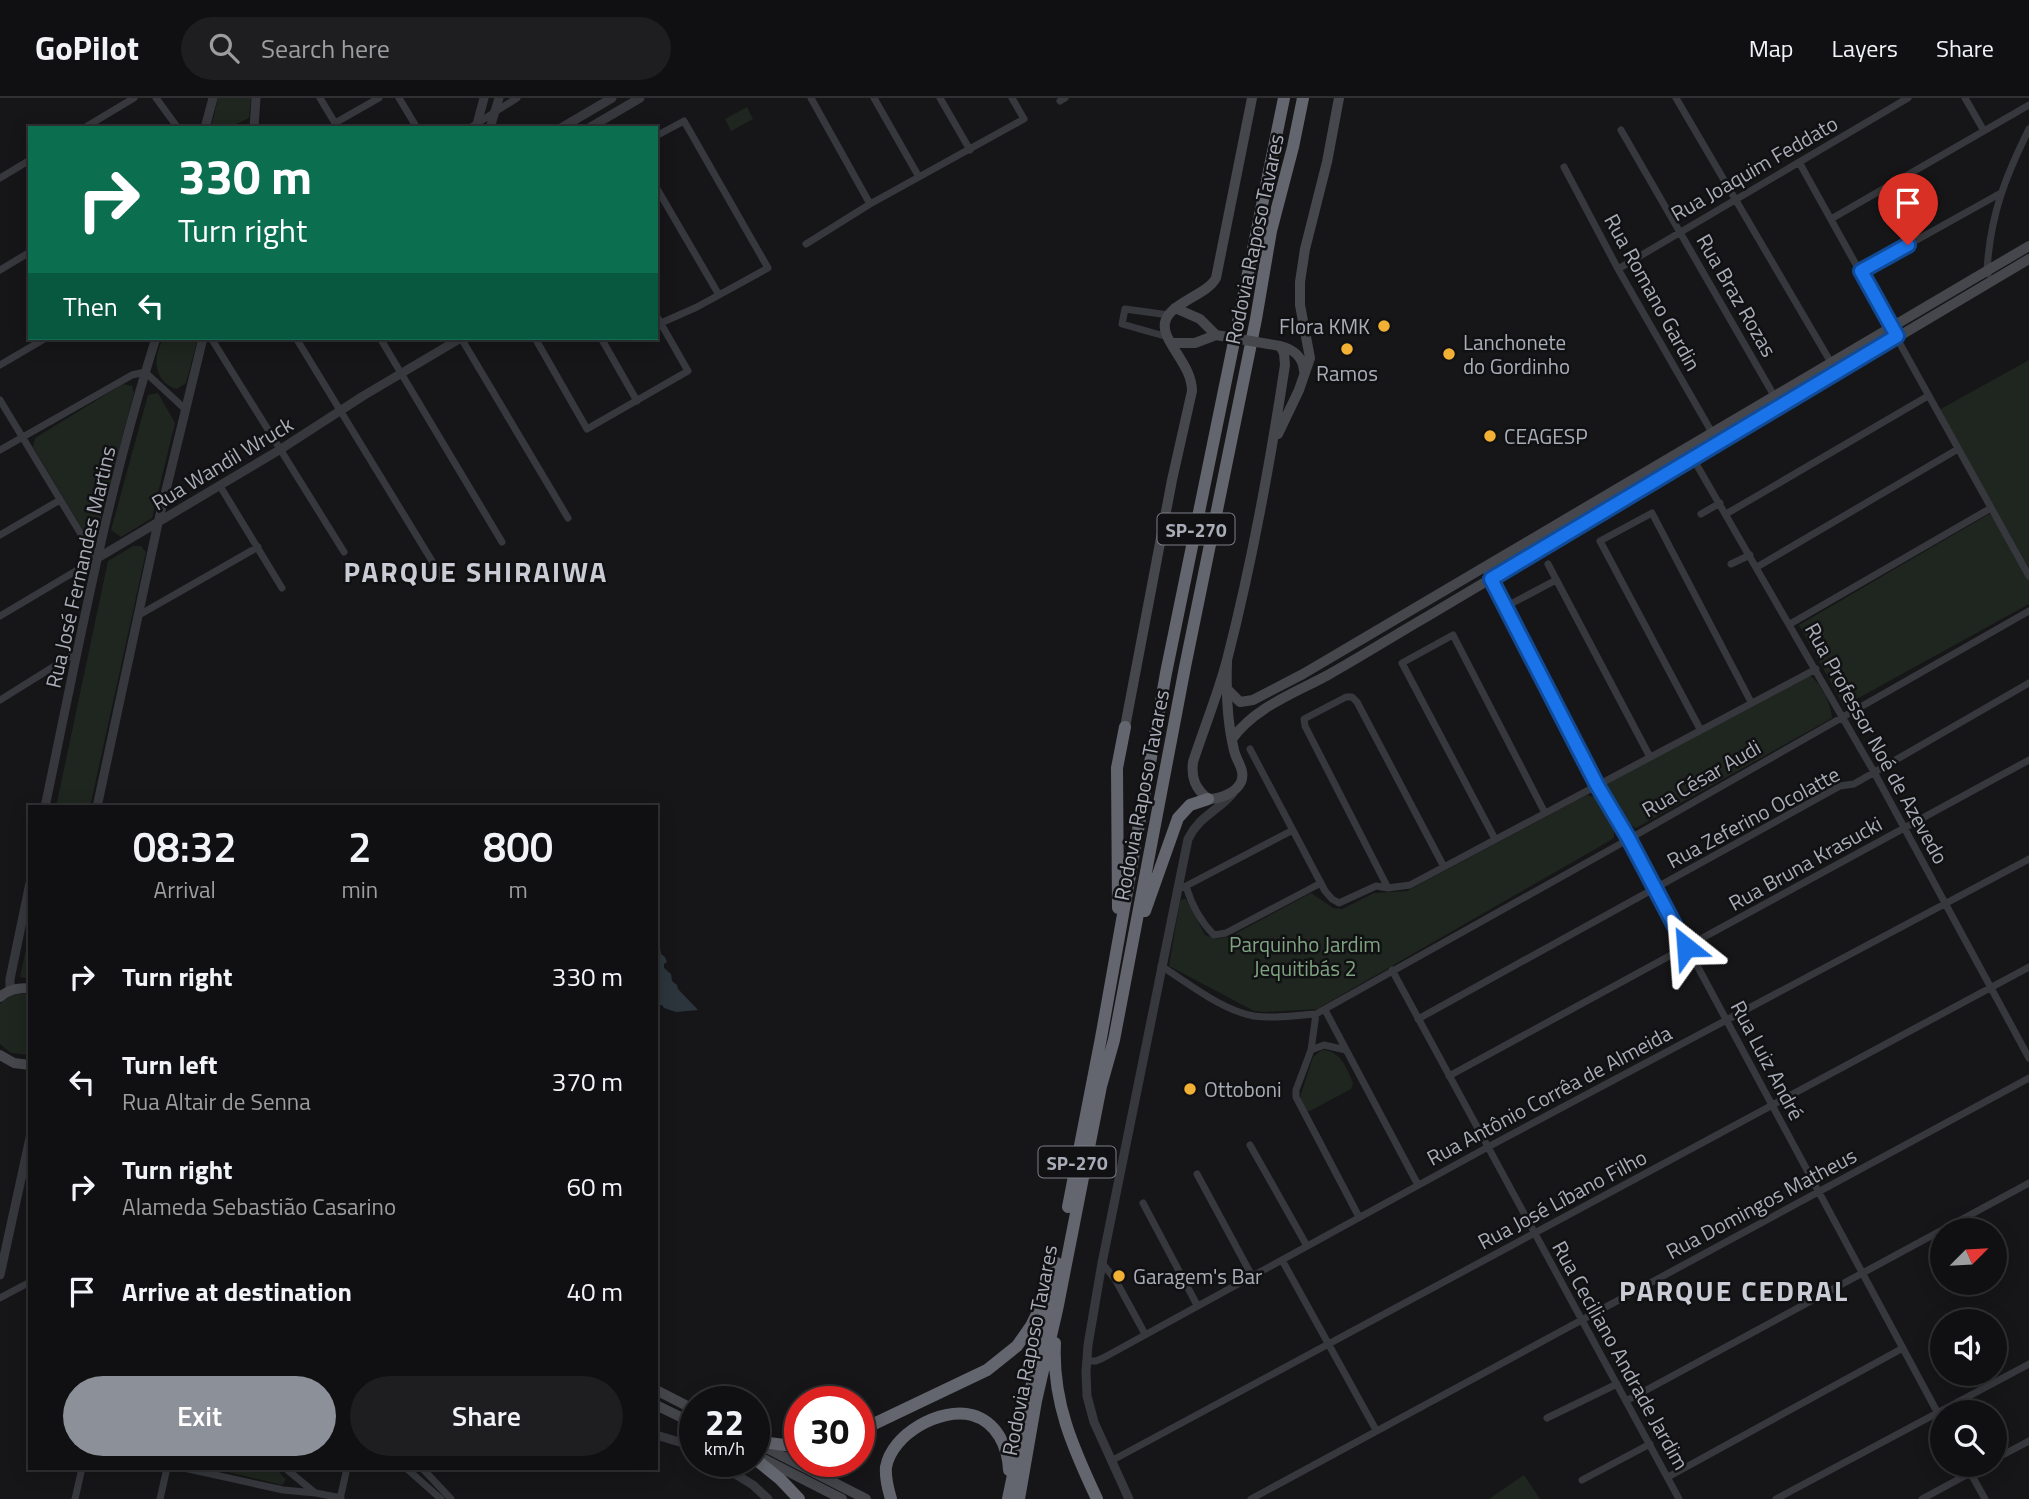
<!DOCTYPE html>
<html lang="en">
<head>
<meta charset="utf-8">
<style>
	body { margin:0; font-family:"Titillium Web",sans-serif; background:#1e1e20; color:#f1f3f6; height:100vh; display:flex; flex-direction:column; font-size:26px; white-space:nowrap }
	* { box-sizing:border-box; margin:0 }
	p { font-size:23px; color:#9c9d9f }
	.icon { flex:none; width:38px; height:38px; fill:none; stroke:currentColor; stroke-width:2; stroke-linecap:round; stroke-linejoin:round }
	.map { position:relative; flex:1; overflow:hidden }
	.drawer { position:absolute; left:28px; top:707px; width:630px; height:665px; display:flex; flex-direction:column; background:#101012; border-radius:0px; box-shadow:0 4px 18px #0003,0 0 0 2px #303032 }
	.drawer>* { flex:none }
	.guide { position:absolute; left:28px; top:28px; width:630px; height:214px; border-radius:0px; box-shadow:0 4px 18px #0003,0 0 0 2px #303032; background:#0b6e4f; color:#fff; overflow:hidden }
	.needle { width:46px; rotate:66deg }
	.tools { position:absolute; left:1930px; top:1120px; display:grid; gap:14px }
	.tools a { display:grid; place-items:center; width:77px; height:77px; border-radius:50%; background:#101012; box-shadow:0 4px 18px #0003,0 0 0 2px #303032; font-size:35px }
	.speed { position:absolute; left:679px; top:1288px; display:flex; gap:14px; font-size:35px; font-weight:700; text-align:center }
	.speed>* { display:grid; place-content:center; width:91px; height:91px; border-radius:50%; background:#101012; box-shadow:0 4px 18px #0003,0 0 0 2px #303032; line-height:1 }
	.speed small { font-size:18px; font-weight:400 }
	.speed .limit { border:10px solid #d22; background:#fff; color:#111 }
	.pin { position:absolute; display:grid; place-items:center; width:60px; height:60px; color:#fff; margin:-72px -30px; border-radius:50% 50% 50% 0; rotate:-45deg; box-shadow:0 0 7px #0007 }
	.pin .icon { rotate:45deg }
	.me { position:absolute; width:77px; margin:-38px; rotate:332deg; stroke-linejoin:round; filter:drop-shadow(0 0 5px #0008) }
	.turn { display:flex; align-items:center; gap:24px; height:147px; padding:0 35px; font-size:32px }
	.turn .icon { width:91px; height:91px; stroke-width:2.5 }
	.turn b { display:block; font-size:49px; line-height:60px }
	.then { display:flex; align-items:center; height:66px; padding:0 35px; background:#0003; gap:14px; font-size:26px }
	.eta { display:flex; justify-content:space-evenly; align-items:center; height:119px; text-align:center }
	.eta b { font-size:42px; font-weight:600; line-height:49px }
	.cta { display:flex; gap:14px; margin-top:auto; padding:14px 35px }
	.cta a { flex:1; height:80px; border-radius:42px; background:#8c9099; color:#fff; font-size:28px; font-weight:600; line-height:80px; text-align:center }
	.cta a+a { background:#1e1e20; color:#f1f3f6 }
	ul { padding:0; list-style:none }
	li { display:flex; align-items:center; gap:21px; height:105px; padding:0 35px }
	li div { flex:1 }
	li b { display:block; font-size:26px }
	li em { font-style:normal }
	header { display:flex; align-items:center; gap:42px; box-sizing:border-box; height:98px; padding:0 35px; background:#101012; border-bottom:2px solid #303032 }
	header strong { font-size:33px }
	nav { display:flex; gap:38px; margin-inline-start:auto; font-size:24px }
	.search { width:490px; height:63px; background:#1e1e20; display:flex; align-items:center; gap:18px; box-sizing:border-box; padding:0 24px; border-radius:38px; color:#9c9d9f; font-size:26px }
	.map>svg:first-child { display:block }
	.green { fill:#1e261f }
	.water { fill:#2c353c }
	.lines { fill:none; stroke-linecap:round; stroke-linejoin:round }
	.minor { stroke:#37383d; stroke-width:7 }
	.tertiary { stroke:#37383d; stroke-width:9 }
	.secondary { stroke:#45474d; stroke-width:10 }
	.motorway { stroke:#63666e; stroke-width:12 }
	.secondary-bridge { stroke:#45474d; stroke-width:10 }
	.route-casing { stroke:#114b97; stroke-width:18 }
	.route { stroke:#1a73e8; stroke-width:12 }
	.poi-dot { fill:#f2b134; stroke:#111113; stroke-width:2.5 }
	.labels { text-anchor:middle; dominant-baseline:central; stroke-width:5; stroke-linejoin:round; paint-order:stroke }
	.shield { fill:#111113; stroke:#7b7e86; stroke-width:2 }
	.shield-label { font-size:19px; font-weight:bold; fill:#a8adb8 }
	.street-label { font-size:21px; fill:#a8adb8; stroke:#111113 }
	.poi-label { font-size:21px; fill:#a8adb8; stroke:#111113; text-anchor:start }
	.park-label { font-size:21px; fill:#7fa381; stroke:#111113 }
	.district-label { font-size:28px; font-weight:bold; letter-spacing:2px; fill:#c9ccd4; stroke:#111113 }
</style>
</head>
<body>
<header>
<strong>GoPilot</strong>
<div class="search"><svg class="icon" aria-label="search" viewBox="0 0 24 24"><circle cx="10" cy="10" r="6"/><path d="M15 15l6 6"/></svg>Search here</div>
<nav><a>Map</a><a>Layers</a><a>Share</a></nav>
</header>
<div class="map">
<svg width="2029" height="1401" viewBox="0 0 2029 1401">
	<rect width="100%" height="100%" fill="#161618"/>
	<!-- green -->
	<path class="green" d="M218,0h33l-2,20 -21,10h-17z
		M747,9l6,12 -22,12 -6,-12z
		M163,240h35l-12,45 -9,6c-15,-3 -23,-19 -20,-34 1,-5 4,-12 6,-17z
		M2029,262v208l-90,-158z
		M123,286l9,2 2,7 -39,147 -8,-3 -54,-90 2,-9z
		M158,295l17,30 -23,95 -31,19 -10,-7 37,-135z
		M1989,416l4,2 36,63v25l-185,102 -45,-81z
		M133,448h8l5,6 -56,255h-34l52,-246z
		M1809,577c11,7 23,30 23,43l-196,110 -11,-6 -20,-37z
		M1587,697l8,2 5,7 14,27v6l-3,3 -294,169 -52,3 -11,-1 -85,-45 11,-65 3,-2h3l19,36 11,4 13,-2 82,-44 22,15 9,1 32,-16 33,-2z
		M30,833v48l-10,-2z
		M17,896h13v61l-19,-2 -11,-9v-40l8,-7z
		M1322,952c18,0 25,18 31,33l-2,6 -41,22h-5l-5,-12 1,-5 12,-37z
		M211,1370h65l10,12 -4,5z
		M1524,1377l16,24h-51z"/>
	<!-- water -->
	<path class="water" d="M656,844l4,5 1,7 4,3 2,5 -3,2v4l7,6 1,7 5,4 1,4 20,21 -22,2 -12,-4 -2,-3 -6,1z"/>
	<g class="lines">
		<!-- minor -->
		<path class="minor" d="M156,0l22,30
			M320,0l18,30
			M399,0l18,30
			M811,0l59,106
			M874,0l45,79
			M940,0l30,52
			M1676,0l157,268
			M1965,0l19,33
			M1060,3l5,-3
			M335,25l44,-25
			M84,30l50,-30
			M470,30l47,-30
			M1621,32l155,269
			M656,38l28,-15 84,147 -71,39 -36,16
			M1799,64l230,414
			M1564,69l54,102 100,174
			M0,80l30,-18
			M656,89l63,108
			M1831,121l198,-114
			M806,146l64,-40 154,-85 -12,-21
			M1618,171l290,-171
			M0,172l30,-18
			M1861,173l140,-78
			M1988,176l-1,-3c3,-55 18,-94 42,-142
			M1168,239l-46,-13 3,-15 44,6
			M211,240l133,214
			M296,240l147,241
			M380,240l122,204
			M461,240l107,180
			M535,240l52,91 101,-58 -32,-56
			M601,240l36,63
			M0,267l46,-27
			M0,302l96,159 -96,57
			M1687,350l187,324 155,286
			M0,352l132,-75 13,-3 40,37
			M220,388l62,102
			M1701,416l19,-11
			M1726,416l202,-118
			M0,437l60,-35
			M1548,466l102,193
			M1731,466l19,-9
			M1484,469l112,218 33,54 313,582
			M1757,469l201,-118
			M1505,509l51,-27
			M139,517l119,-68
			M1790,526l201,-116
			M0,602l77,-48
			M1700,631l-100,-188 52,-28 99,189
			M1250,651l75,142 7,8 7,4 37,-17 12,2 22,-3 406,-216
			M1495,741l-93,-176 51,-28 92,178
			M1186,788l107,-56
			M1388,790l-83,-162 -1,-7 42,-22h6l5,5 87,165
			M1177,791l9,-3c5,17 15,36 28,49l12,-2 95,-50
			M1161,868c29,18 60,44 93,50 20,3 42,-1 62,-2l313,-175 400,-228
			M1392,872l287,529
			M1325,912l93,175
			M1316,916l-5,36 -15,40v7l63,120
			M1418,921l422,-233 14,-2 175,-101
			M1311,952l13,-5 22,5
			M1449,978l580,-316
			M1250,1047l57,101
			M1197,1076l55,102
			M1143,1105l54,102
			M1282,1162l94,170
			M1102,1165l13,16 30,55
			M0,1200l30,-16
			M1087,1263h9l7,-3 385,-211 541,-288
			M1626,1303l403,-218
			M1547,1320l70,-34
			M1995,1361l34,-18
			M1111,1363l918,-494
			M1966,1367l19,34
			M184,1370l99,22 33,3 25,5
			M285,1370l29,24
			M406,1370l35,31
			M422,1370l29,31
			M1668,1379l235,-129
			M1582,1382l68,-36
			M75,1401l7,-31
			M160,1401l7,-31
			M340,1401l7,-31
			M1251,1401l778,-421
			M1776,1401l253,-135
			M1922,1401l63,-34"/>
		<!-- tertiary -->
		<path class="tertiary" d="M205,30l8,-30
			M254,30l2,-30
			M476,30l8,-30
			M490,30l9,-30
			M561,30l51,-30
			M589,30l51,-30
			M96,461l185,-110 82,-53 98,-58
			M45,709c33,-157 62,-316 111,-469
			M97,709l61,-284 45,-185
			M10,892v-11l20,-96
			M0,1177l30,-137
			M656,1337l27,8 12,7
			M714,1363l39,24 15,14
			M1129,1401l-35,-77 -7,-26 -1,-24 2,-27 14,-82 86,-424c12,-24 29,-27 45,-46"/>
		<!-- secondary -->
		<path class="secondary" d="M1172,245h23l21,-8 -16,-16 -25,-11
			M1280,248c13,3 23,11 24,25
			M1278,336l21,-44 11,-32 -10,-53v-23l5,-33 22,-87 12,-64
			M1227,564c-1,29 0,60 7,88 2,11 12,20 7,32 -5,11 -21,17 -33,17 -13,-11 -17,-21 -15,-37 11,-34 25,-68 34,-102 25,-97 43,-196 58,-295l-1,-12 -4,-7
			M1226,590l14,14 13,-2 50,-26 726,-428
			M1125,629l47,-247 20,-89c0,-21 -17,-37 -25,-55 -14,-31 38,-37 49,-58l36,-180
			M1232,641c23,-32 63,-46 96,-64 34,-19 67,-40 100,-59 201,-118 400,-239 601,-357
			M0,899c9,-8 18,-9 30,-9
			M0,957l14,8 16,2
			M656,1292l39,20
			M656,1307l39,19
			M757,1345l109,56
			M758,1358l84,43"/>
		<!-- motorway -->
		<path class="motorway" d="M1118,810l-1,-140 8,-41
			M1145,813l33,-93 12,-13 18,-6
			M1068,1109l33,-169 65,-365 118,-575
			M1055,1245c-3,58 18,105 42,156
			M859,1333l128,-61 30,-24 14,-20 13,-26
			M754,1343l46,6
			M754,1360l26,21 19,20
			M891,1401c-3,-10 -6,-21 -5,-32 6,-33 54,-60 86,-52 25,7 36,32 37,55
			M1008,1401l49,-236
			M1019,1401l17,-98 21,-91 44,-224 13,-46 71,-373 71,-348 15,-88 22,-84 10,-49"/>
		<!-- secondary-bridge -->
		<path class="secondary-bridge" d="M1216,237l64,11"/>
	</g>
	<g class="lines">
		<defs>
			<path id="route" d="M1686,849l-57,-108 -32,-54 -106,-206 406,-243 -36,-65 47,-26"/>
		</defs>
		<!-- route casing -->
		<use href="#route" class="route-casing"/>
		<!-- route -->
		<use href="#route" class="route"/>
	</g>
	<!-- markers -->
	<g class="poi-dot">
		<circle cx="1384" cy="228" r="7"/>
		<circle cx="1347" cy="251" r="7"/>
		<circle cx="1449" cy="256" r="7"/>
		<circle cx="1490" cy="338" r="7"/>
		<circle cx="1190" cy="991" r="7"/>
		<circle cx="1119" cy="1178" r="7"/>
	</g>
	<g class="labels">
		<!-- shield labels -->
		<g class="shield">
			<rect x="1157.5" y="415.5" width="77" height="31" rx="5"/>
			<rect x="1038.5" y="1048.5" width="77" height="31" rx="5"/>
		</g>
		<g class="shield-label">
			<text x="1196" y="431">SP-270</text>
			<text x="1077" y="1064">SP-270</text>
		</g>
		<!-- street labels -->
		<g class="street-label">
			<text transform="translate(1754 70) rotate(-30)">Rua Joaquim Feddato</text>
			<text transform="translate(1254 141) rotate(-78)">Rodovia Raposo Tavares</text>
			<text transform="translate(1653 194) rotate(61)">Rua Romano Gardin</text>
			<text transform="translate(1737 197) rotate(60)">Rua Braz Rozas</text>
			<text transform="translate(222 365) rotate(-31)">Rua Wandil Wruck</text>
			<text transform="translate(80 469) rotate(-77)">Rua José Fernandes Martins</text>
			<text transform="translate(1877 645) rotate(61)">Rua Professor Noé de Azevedo</text>
			<text transform="translate(1701 680) rotate(-30)">Rua César Audi</text>
			<text transform="translate(1141 697) rotate(-79)">Rodovia Raposo Tavares</text>
			<text transform="translate(1753 719) rotate(-28)">Rua Zeferino Ocolatte</text>
			<text transform="translate(1805 765) rotate(-29)">Rua Bruna Krasucki</text>
			<text transform="translate(1768 962) rotate(62)">Rua Luiz André</text>
			<text transform="translate(1549 997) rotate(-28)">Rua Antônio Corrêa de Almeida</text>
			<text transform="translate(1562 1101) rotate(-28)">Rua José Líbano Filho</text>
			<text transform="translate(1761 1105) rotate(-28)">Rua Domingos Matheus</text>
			<text transform="translate(1029 1252) rotate(-79)">Rodovia Raposo Tavares</text>
			<text transform="translate(1621 1257) rotate(61)">Rua Ceciliano Andrade Jardim</text>
		</g>
		<!-- poi labels -->
		<g class="poi-label">
			<text x="1370" y="228" text-anchor="end">Flora KMK</text>
			<text x="1463" y="244">Lanchonete<tspan x="1463" dy="24">do Gordinho</tspan></text>
			<text x="1347" y="275" text-anchor="middle">Ramos</text>
			<text x="1504" y="338">CEAGESP</text>
			<text x="1204" y="991">Ottoboni</text>
			<text x="1133" y="1178">Garagem's Bar</text>
		</g>
		<!-- park labels -->
		<g class="park-label">
			<text x="1305" y="846">Parquinho Jardim<tspan x="1305" dy="24">Jequitibás 2</tspan></text>
		</g>
		<!-- district labels -->
		<g class="district-label">
			<text x="476" y="473">PARQUE SHIRAIWA</text>
			<text x="1734" y="1192">PARQUE CEDRAL</text>
		</g>
	</g>
</svg>
<div class="tools">
<a><svg class="needle" viewBox="-14 -14 28 28"><path d="M0-13l5 13h-10z" fill="#e53935"/><path d="M0 13l5-13h-10z" fill="#9c9d9f"/></svg></a>
<a><svg class="icon" aria-label="sound" viewBox="0 0 24 24"><path d="M4 9h4l5-4v14l-5-4H4zM17 9q2 3 0 6"/></svg></a>
<a><svg class="icon" aria-label="search" viewBox="0 0 24 24"><circle cx="10" cy="10" r="6"/><path d="M15 15l6 6"/></svg></a>
</div>
<div class="speed"><div>22<small>km/h</small></div><div class="limit">30</div></div>
<div class="pin" style="left:1908px;top:147px;background:#d93025"><svg class="icon" aria-label="arrive" viewBox="0 0 24 24"><path d="M6 21V4h12l-3 4 3 4H6"/></svg></div>
<svg class="me" style="left:1686px;top:849px" viewBox="-20 -20 40 40"><path d="M0-17L14 15 0 8-14 15z" fill="#1a73e8" stroke="#fff" stroke-width="4"/></svg>
<div class="guide">
<div class="turn"><svg class="icon" aria-label="right" viewBox="0 0 24 24"><path d="M7 20v-9h11M14 6l5 5-5 5"/></svg><div><b>330 m</b>Turn right</div></div>
<div class="then">Then<svg class="icon" aria-label="left" viewBox="0 0 24 24"><path d="M17 20v-9H6M10 6l-5 5 5 5"/></svg></div>
</div>
<section class="drawer">
<div class="eta">
<div><b>08:32</b><p>Arrival</p></div>
<div><b>2</b><p>min</p></div>
<div><b>800</b><p>m</p></div>
</div>
<ul>
<li><svg class="icon" aria-label="right" viewBox="0 0 24 24"><path d="M7 20v-9h11M14 6l5 5-5 5"/></svg><div><b>Turn right</b></div><em>330 m</em></li>
<li><svg class="icon" aria-label="left" viewBox="0 0 24 24"><path d="M17 20v-9H6M10 6l-5 5 5 5"/></svg><div><b>Turn left</b><p>Rua Altair de Senna</p></div><em>370 m</em></li>
<li><svg class="icon" aria-label="right" viewBox="0 0 24 24"><path d="M7 20v-9h11M14 6l5 5-5 5"/></svg><div><b>Turn right</b><p>Alameda Sebastião Casarino</p></div><em>60 m</em></li>
<li><svg class="icon" aria-label="arrive" viewBox="0 0 24 24"><path d="M6 21V4h12l-3 4 3 4H6"/></svg><div><b>Arrive at destination</b></div><em>40 m</em></li>
</ul>
<div class="cta"><a>Exit</a><a>Share</a></div>
</section>
</div>
</body>
</html>
